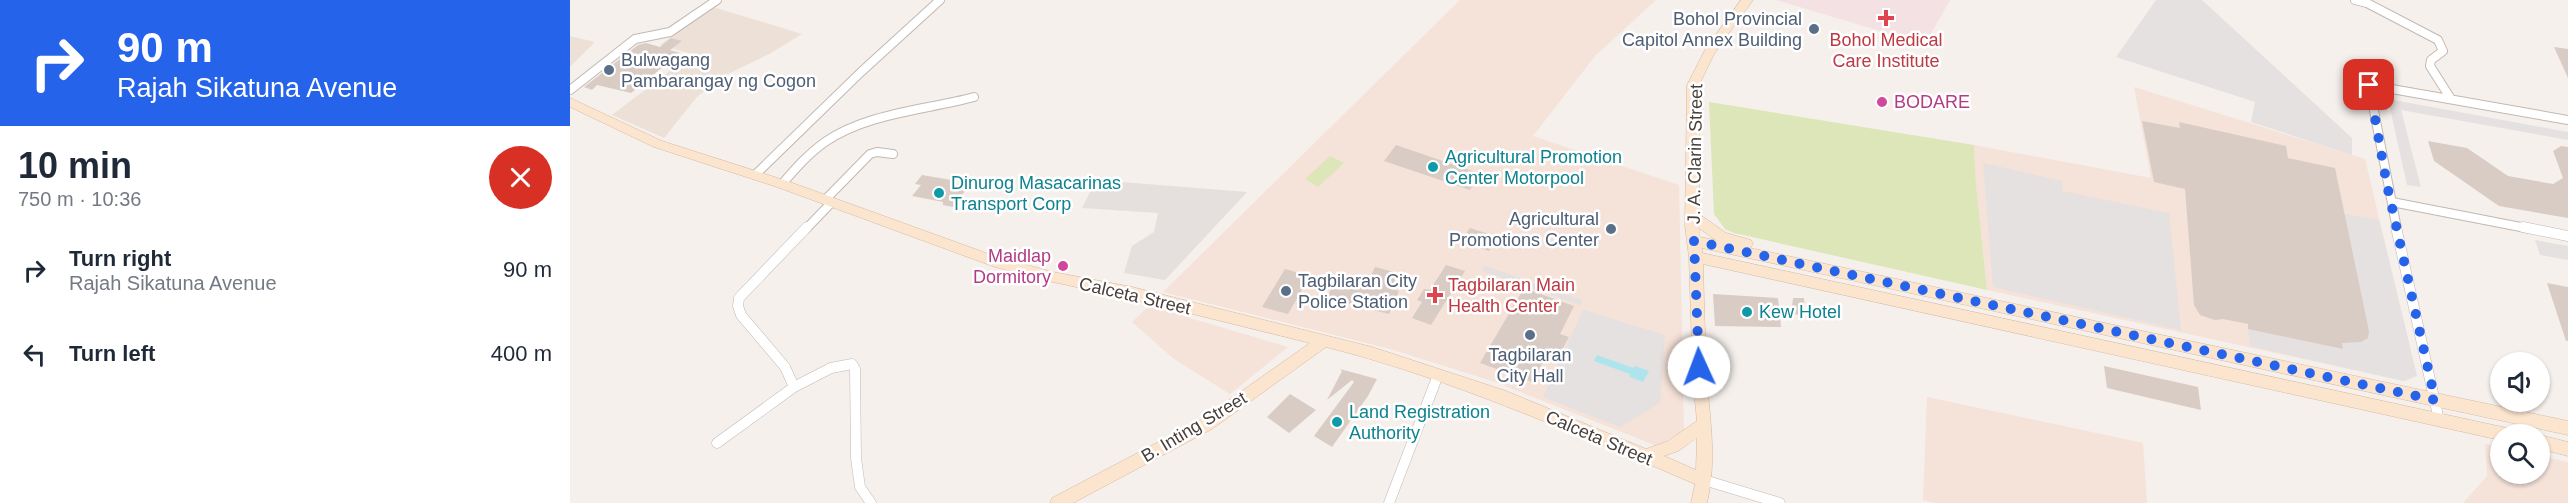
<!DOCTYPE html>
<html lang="en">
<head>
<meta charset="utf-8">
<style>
	body { margin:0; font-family:Helvetica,sans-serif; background:#f6f6f7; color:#1f2937; height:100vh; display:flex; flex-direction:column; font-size:22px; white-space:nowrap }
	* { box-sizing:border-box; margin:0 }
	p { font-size:20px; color:#747a83 }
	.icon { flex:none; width:33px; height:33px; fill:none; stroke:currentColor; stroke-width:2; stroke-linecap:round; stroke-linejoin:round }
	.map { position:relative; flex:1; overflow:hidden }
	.sheet { display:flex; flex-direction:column; background:#fff; width:570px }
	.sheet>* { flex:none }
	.guide { background:#2563eb; color:#fff; overflow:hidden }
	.fabs { position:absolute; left:1920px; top:352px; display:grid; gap:12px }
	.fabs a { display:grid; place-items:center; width:60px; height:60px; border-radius:50%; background:#fff; box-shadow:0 2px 4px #0004; font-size:30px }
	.pin { position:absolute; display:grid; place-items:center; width:51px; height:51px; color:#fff; margin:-26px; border-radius:12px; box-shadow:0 3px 9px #0006 }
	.me { position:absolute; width:66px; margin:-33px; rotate:358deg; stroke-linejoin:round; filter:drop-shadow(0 0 4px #0008) }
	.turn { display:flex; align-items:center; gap:21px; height:126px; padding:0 18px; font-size:27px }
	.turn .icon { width:78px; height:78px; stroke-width:2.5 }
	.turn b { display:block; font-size:42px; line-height:51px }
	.round { display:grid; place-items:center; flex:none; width:63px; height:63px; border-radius:32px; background:#f6f6f7 }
	.overview { display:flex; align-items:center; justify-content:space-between; height:102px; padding:0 18px }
	h1 { font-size:36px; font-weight:700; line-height:45px }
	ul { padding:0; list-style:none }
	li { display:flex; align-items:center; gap:18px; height:84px; padding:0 18px }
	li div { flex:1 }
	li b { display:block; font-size:22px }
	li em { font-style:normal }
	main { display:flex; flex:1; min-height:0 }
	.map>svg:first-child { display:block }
	.commercial { fill:#f5e2d9 }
	.industrial { fill:#e5dfdd }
	.education { fill:#ede1d7 }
	.medical { fill:#f4e1e3 }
	.green { fill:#dde6b8 }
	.parking { fill:#e4e1e0 }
	.water { fill:#ade4ed }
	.building { fill:#d9ccc5 }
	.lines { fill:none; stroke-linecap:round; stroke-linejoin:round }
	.street-far1-casing { stroke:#c3b8b2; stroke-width:10 }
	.street-casing { stroke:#c3b8b2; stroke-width:11 }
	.secondary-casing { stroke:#d5b9a0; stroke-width:1 }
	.street-far1 { stroke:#fff; stroke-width:8 }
	.street { stroke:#fff; stroke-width:10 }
	.secondary { fill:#fce5cf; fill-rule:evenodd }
	.route { stroke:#2563eb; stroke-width:10; stroke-dasharray:0 18 }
	.health-dot { fill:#e0444e; stroke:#fff; stroke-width:2 }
	.service-dot { fill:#5c6f8a; stroke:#fff; stroke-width:2 }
	.hotel-dot { fill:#d1479c; stroke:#fff; stroke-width:2 }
	.culture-dot { fill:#0f9aa8; stroke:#fff; stroke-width:2 }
	.labels { text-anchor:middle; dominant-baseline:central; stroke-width:5; stroke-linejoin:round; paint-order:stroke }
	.service-label { font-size:18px; fill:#4e5e75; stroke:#fff; text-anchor:end }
	.health-label { font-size:18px; fill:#be3a42; stroke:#fff }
	.hotel-label { font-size:18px; fill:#b23c85; stroke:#fff; text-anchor:start }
	.street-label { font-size:18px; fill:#493f3a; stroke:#fff }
	.culture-label { font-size:18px; fill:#0d838f; stroke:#fff; text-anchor:start }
</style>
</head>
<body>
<main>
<section class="sheet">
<div class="guide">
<div class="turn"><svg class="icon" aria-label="right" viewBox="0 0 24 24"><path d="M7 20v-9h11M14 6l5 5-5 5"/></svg><div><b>90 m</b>Rajah Sikatuna Avenue</div></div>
</div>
<div class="overview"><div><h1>10 min</h1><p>750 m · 10:36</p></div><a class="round" style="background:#d93025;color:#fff"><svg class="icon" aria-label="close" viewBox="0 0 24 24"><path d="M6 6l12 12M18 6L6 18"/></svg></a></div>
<ul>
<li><svg class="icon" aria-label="right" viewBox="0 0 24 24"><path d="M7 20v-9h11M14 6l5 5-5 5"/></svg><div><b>Turn right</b><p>Rajah Sikatuna Avenue</p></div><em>90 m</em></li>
<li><svg class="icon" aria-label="left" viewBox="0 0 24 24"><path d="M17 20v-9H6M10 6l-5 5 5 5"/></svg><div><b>Turn left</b></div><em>400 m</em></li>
</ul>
</section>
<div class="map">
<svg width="1998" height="503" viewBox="0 0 1998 503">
	<rect width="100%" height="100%" fill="#f5f0ec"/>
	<!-- commercial -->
	<path class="commercial" d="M890,0h196l-61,56 -62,80 146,49 5,245 -27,16 -162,-64 -105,-33 -227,-57z
		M1564,87l231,72 52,217 -13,5 -417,-91 -11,-106 -2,-39 177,33z
		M579,306l139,41 -58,47 -56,-35 -42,-37z
		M1357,397l216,46 4,60h-212l-12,-3z
		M1915,444l15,3v27h40v-18l28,6v41h-105l24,-27z"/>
	<!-- industrial -->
	<path class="industrial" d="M526,180l151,12 -82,88 -41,-7 8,-27 22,-14 4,-19 -76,-5z"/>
	<!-- education -->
	<path class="education" d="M143,7l89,27 -31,19 -47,23 -27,21 -33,41 -52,-23 80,-61 -32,-9z
		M0,36l25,6 -25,25z"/>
	<!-- medical -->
	<path class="medical" d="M1206,0h174l-22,39 -38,-5z"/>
	<!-- green -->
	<path class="green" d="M1139,102l265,43 2,39 11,106 -253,-57 -9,-4 -11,-15z
		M760,156l14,7 -26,24 -13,-8z"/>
	<!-- parking -->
	<path class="parking" d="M1586,0h46l150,138v17l-101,-33 4,-20 -139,-45z
		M1818,99l180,33v8l-167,-30 20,77 -14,-2z
		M1413,163l79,18v10l107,22 12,117 -188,-43z
		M1774,214l35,6 38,156 -13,5 -154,-35 -2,-17 95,20 -1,-6 19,-1 7,-4 1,-7z
		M1965,240l33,6v14l-28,-5z
		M915,266l97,34 -2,5 -98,-34z
		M1013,310l82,25 -5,68 -40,24 -77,-30z"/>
	<!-- water -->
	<path class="water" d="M1027,355l36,13 2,-2 14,5 -6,11 -13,-5v-3l-36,-13z"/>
	<!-- building -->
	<path class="building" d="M101,38l11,3 -12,9 10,3 -49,40 -34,-8 -5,5 -8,-3 54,-42 8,-2 14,4z
		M1984,47l14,2v29z
		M1572,121l38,7 -1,-6 107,24 2,12 47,10 34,163 -1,7 -7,4 -19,1 1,6 -95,-20v-5l-25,-5 -8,1 -15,-5 -6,-10 -9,-116 -31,-7z
		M1858,141l39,7 41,28 45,8 10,-6 -10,-27 8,-5 7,1v71l-69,-12 -65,-45z
		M826,145l85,29 -11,16 -86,-29z
		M352,175l35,6 -3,3 5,1 -3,4 9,2 -12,16 -10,-2v-3l-31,-6 9,-11 -6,-1z
		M900,228l28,9 -9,14 -28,-10z
		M876,265l19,6 -34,54 -19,-7 10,-16 -5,-2 7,-11 6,1z
		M805,267l23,6 -7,16 8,2 -10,23 -63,-16 11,-19 29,7z
		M715,269l25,7 -22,38 -26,-7z
		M1977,283l21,4v54h-2z
		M954,288l50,18 -14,28 9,3 -12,22 -11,-3 -14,26 -52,-19z
		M1143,294l65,4 3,29 -66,-1z
		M1223,298h11l1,17 -14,-1z
		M1534,366l94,21 3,23 -94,-22z
		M770,369l37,10 -9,17 -36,51 -18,-11 40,-54 -2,-2 -25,20 15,-29z
		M720,394l26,16 -27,23 -22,-16z"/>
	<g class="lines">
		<defs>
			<path id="street-far1" d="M1785,0l12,3 71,37 5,11 -12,9 -1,6 21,33
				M0,90l65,-51 35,-7 47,-32
				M185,175l106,-103 79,-72
				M212,184c13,-15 26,-30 43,-42 42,-29 101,-32 149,-45
				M255,200l45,-46 7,-2 16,2
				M1822,202l139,27
				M236,229l26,-27
				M1827,229l-28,-144 199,35"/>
			<path id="street" d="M237,227l-68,71 -1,8 3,9 44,52 9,20 37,-19 21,-4 3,5 1,89 4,29 11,16
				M1826,227l43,193
				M1953,227l45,9
				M147,443l77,-56
				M1134,480l76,23
				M819,503l49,-128"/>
			<path id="secondary" d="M1171,0h12l-39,54 -15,31v129l27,19 25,7 2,4 -3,4 818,173v14l-866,-187v5l805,175 5,2 3,5h-15v5l-797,-176c1,38 2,77 4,115 3,45 10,79 0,124h-16l4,-19 -49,-21 -8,-1 -2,-3c-102,-42 -203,-85 -310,-112l-114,82 -139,74h-23l2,-5 150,-79 108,-76 -178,-44 -79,-17 -58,-15 -218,-80 -123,-40 -84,-40v-9l92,43 125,40 210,76 56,15 79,15 240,60 134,44 140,58 22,-8 29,-20 -4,-40 -4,-124 -4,-31 2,-141 18,-35zM1129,228l18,13h2l-19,-4zM1127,438l-1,32 -32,-14 14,-5z
				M1970,435l28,7v14l-28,-7z"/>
		</defs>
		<!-- street-far1 casing -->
		<use href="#street-far1" class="street-far1-casing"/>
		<!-- street casing -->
		<use href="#street" class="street-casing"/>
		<!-- secondary casing -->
		<use href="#secondary" class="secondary-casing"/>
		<!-- street-far1 -->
		<use href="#street-far1" class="street-far1"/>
		<!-- street -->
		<use href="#street" class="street"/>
		<!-- secondary -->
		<use href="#secondary" class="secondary"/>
	</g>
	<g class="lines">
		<!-- route -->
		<path class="route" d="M1129,367l-5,-126 741,159 -48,-215 -18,-100"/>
	</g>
	<!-- markers -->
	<g class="health-dot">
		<path d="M1313 9h6v6h6v6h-6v6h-6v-6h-6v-6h6z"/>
		<path d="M862 286h6v6h6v6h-6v6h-6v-6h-6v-6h6z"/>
	</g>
	<g class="service-dot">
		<circle cx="1244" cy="29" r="6"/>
		<circle cx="39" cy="70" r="6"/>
		<circle cx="1041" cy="229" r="6"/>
		<circle cx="716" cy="291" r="6"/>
		<circle cx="960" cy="335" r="6"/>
	</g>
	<g class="hotel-dot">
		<circle cx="1312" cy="102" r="6"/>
		<circle cx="493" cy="266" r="6"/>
	</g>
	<g class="culture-dot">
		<circle cx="863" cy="167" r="6"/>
		<circle cx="369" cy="193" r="6"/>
		<circle cx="1177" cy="312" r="6"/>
		<circle cx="767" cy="422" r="6"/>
	</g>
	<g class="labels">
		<!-- service labels -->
		<g class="service-label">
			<text x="1232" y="19">Bohol Provincial<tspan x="1232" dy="21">Capitol Annex Building</tspan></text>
			<text x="51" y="60" text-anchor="start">Bulwagang<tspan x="51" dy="21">Pambarangay ng Cogon</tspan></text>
			<text x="1029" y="219">Agricultural<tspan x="1029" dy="21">Promotions Center</tspan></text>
			<text x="728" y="281" text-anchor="start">Tagbilaran City<tspan x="728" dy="21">Police Station</tspan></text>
			<text x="960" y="355" text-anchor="middle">Tagbilaran<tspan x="960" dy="21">City Hall</tspan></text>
		</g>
		<!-- health labels -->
		<g class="health-label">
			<text x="1316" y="40">Bohol Medical<tspan x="1316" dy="21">Care Institute</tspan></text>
			<text x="878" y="285" text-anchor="start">Tagbilaran Main<tspan x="878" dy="21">Health Center</tspan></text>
		</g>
		<!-- hotel labels -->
		<g class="hotel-label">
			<text x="1324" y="102">BODARE</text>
			<text x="481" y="256" text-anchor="end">Maidlap<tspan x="481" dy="21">Dormitory</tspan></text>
		</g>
		<!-- street labels -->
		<g class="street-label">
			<text transform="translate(1125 154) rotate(-89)">J. A. Clarin Street</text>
			<text transform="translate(565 296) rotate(13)">Calceta Street</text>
			<text transform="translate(624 427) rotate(-31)">B. Inting Street</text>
			<text transform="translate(1029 438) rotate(23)">Calceta Street</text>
		</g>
		<!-- culture labels -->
		<g class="culture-label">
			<text x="875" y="157">Agricultural Promotion<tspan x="875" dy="21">Center Motorpool</tspan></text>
			<text x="381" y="183">Dinurog Masacarinas<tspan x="381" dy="21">Transport Corp</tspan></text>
			<text x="1189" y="312">Kew Hotel</text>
			<text x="779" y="412">Land Registration<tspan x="779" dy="21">Authority</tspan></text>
		</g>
	</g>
</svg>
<div class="fabs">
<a><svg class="icon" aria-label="sound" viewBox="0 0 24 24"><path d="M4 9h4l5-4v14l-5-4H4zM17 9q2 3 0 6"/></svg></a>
<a><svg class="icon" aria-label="search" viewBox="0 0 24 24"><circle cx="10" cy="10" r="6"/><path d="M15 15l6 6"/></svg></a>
</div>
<div class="pin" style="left:1799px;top:85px;background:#d93025"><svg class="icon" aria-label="arrive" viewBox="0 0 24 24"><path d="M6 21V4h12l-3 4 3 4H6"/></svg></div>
<svg class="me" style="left:1129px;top:367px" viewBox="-20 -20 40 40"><circle r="19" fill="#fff"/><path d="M0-13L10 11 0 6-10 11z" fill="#2563eb"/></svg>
</div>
</main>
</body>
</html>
